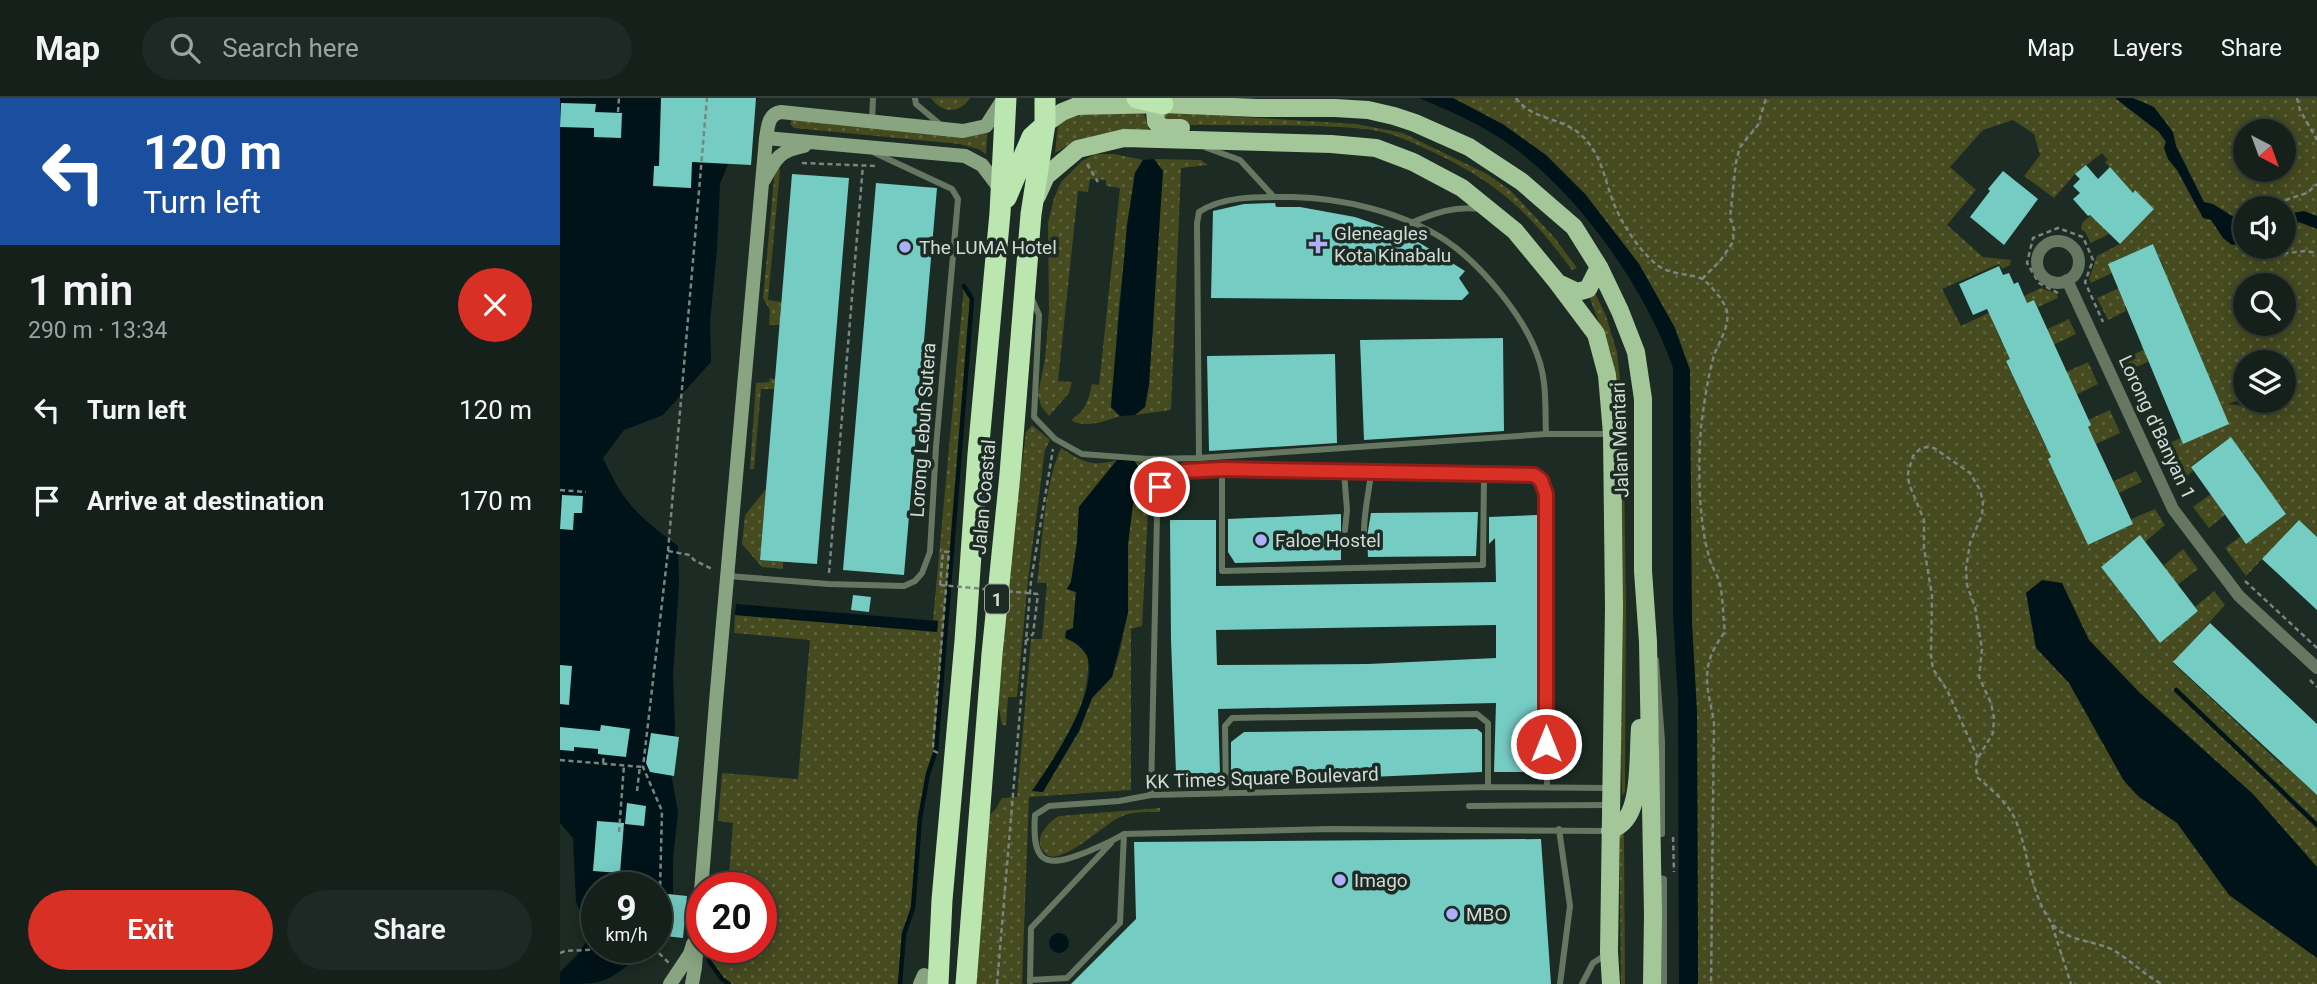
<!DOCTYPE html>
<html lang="en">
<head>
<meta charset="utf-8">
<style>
	body { margin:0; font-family:Roboto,sans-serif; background:#1e2824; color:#f1f3f6; height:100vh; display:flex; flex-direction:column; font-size:26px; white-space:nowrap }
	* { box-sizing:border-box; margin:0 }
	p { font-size:23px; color:#9da3a3 }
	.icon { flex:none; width:38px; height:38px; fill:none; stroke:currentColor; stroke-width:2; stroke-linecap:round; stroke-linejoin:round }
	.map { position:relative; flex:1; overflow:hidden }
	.details { display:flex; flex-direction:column; background:#15201b; width:560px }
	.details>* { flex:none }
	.hud { background:#1a4fa0; color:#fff; overflow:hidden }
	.needle { width:46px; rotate:139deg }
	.tools { position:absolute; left:1673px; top:21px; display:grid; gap:14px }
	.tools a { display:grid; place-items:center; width:63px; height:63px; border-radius:50%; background:#15201b; box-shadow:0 4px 18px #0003,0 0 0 2px #343e3a; font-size:35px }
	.speed { position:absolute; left:21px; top:774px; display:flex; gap:14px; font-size:35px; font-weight:700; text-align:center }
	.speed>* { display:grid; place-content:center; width:91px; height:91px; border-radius:50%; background:#15201b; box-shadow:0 4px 18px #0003,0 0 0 2px #343e3a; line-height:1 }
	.speed small { font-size:18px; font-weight:400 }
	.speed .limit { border:10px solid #d22; background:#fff; color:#111 }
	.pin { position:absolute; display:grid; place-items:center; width:60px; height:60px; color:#fff; margin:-30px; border:4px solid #fff; border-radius:50%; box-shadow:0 2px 7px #0007 }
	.me { position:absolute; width:77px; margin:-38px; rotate:0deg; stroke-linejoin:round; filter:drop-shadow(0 0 5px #0008) }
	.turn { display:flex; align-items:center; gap:24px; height:147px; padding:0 28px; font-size:32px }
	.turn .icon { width:91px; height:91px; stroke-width:2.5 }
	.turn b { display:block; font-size:49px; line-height:60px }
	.round { display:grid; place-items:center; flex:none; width:74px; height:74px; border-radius:37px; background:#1e2824 }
	.headline { display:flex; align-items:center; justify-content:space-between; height:119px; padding:0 28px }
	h1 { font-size:42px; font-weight:600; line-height:52px }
	.primary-button { display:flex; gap:14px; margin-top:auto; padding:14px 28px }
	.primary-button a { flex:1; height:80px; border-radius:42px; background:#d93025; color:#fff; font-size:28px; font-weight:600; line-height:80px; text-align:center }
	.primary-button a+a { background:#1e2824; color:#f1f3f6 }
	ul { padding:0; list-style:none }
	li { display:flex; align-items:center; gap:21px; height:91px; padding:0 28px }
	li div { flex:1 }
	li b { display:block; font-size:26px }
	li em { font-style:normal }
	header { display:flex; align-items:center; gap:42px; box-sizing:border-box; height:98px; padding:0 35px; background:#15201b; border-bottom:2px solid #343e3a }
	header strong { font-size:33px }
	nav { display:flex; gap:38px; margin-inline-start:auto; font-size:24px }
	.search { width:490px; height:63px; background:#1e2824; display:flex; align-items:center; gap:18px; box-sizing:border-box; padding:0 24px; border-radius:38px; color:#9da3a3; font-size:26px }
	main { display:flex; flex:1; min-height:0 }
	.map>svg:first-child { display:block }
	.grass { fill:url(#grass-dots); fill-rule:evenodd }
	.water { fill:#001318 }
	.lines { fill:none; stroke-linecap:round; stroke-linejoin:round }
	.stream { stroke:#001318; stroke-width:4.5 }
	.building { fill:#75ccc3; fill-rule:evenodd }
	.path { stroke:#79857f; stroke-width:2.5; stroke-dasharray:5 3.5; stroke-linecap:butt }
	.lane { stroke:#667761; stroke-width:6 }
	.street { stroke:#667761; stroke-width:12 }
	.secondary { stroke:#89a481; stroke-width:14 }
	.primary { stroke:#a3c799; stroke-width:18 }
	.highway { stroke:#bce6b0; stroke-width:21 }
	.path-bridge { stroke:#79857f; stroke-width:2.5; stroke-dasharray:5 3.5; stroke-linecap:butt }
	.route-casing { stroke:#8d1f18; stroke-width:18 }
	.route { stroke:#d93025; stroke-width:12 }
	.poi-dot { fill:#adaffb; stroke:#1c2b24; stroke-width:2.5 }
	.labels { text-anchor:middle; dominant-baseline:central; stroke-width:7; stroke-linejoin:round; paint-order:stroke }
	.shield { fill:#1c2b24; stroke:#9ba6a1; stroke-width:2 }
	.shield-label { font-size:18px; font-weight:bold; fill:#d2dbd6 }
	.poi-label { font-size:19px; fill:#d2dbd6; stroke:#1c2b24; text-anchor:start }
	.street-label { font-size:19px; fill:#d2dbd6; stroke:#1c2b24 }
</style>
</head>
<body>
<header>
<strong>Map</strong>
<div class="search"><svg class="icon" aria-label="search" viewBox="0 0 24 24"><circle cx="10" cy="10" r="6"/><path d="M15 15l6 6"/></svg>Search here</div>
<nav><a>Map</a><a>Layers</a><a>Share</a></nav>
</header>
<main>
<section class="details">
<div class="hud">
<div class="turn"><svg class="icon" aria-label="left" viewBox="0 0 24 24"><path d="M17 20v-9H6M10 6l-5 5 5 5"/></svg><div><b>120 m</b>Turn left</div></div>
</div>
<div class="headline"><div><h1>1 min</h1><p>290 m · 13:34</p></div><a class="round" style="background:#d93025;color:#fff"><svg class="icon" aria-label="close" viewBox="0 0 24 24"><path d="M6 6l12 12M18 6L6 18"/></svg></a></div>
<ul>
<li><svg class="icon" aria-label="left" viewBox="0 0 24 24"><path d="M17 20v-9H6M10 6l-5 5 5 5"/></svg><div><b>Turn left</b></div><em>120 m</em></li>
<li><svg class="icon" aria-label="arrive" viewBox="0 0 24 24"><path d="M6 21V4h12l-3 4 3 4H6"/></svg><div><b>Arrive at destination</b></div><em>170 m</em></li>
</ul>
<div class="primary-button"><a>Exit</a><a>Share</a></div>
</section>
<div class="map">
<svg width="1757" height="886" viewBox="0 0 1757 886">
	<defs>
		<pattern id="grass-dots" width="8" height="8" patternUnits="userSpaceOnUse" patternTransform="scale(1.75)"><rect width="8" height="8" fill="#454a1f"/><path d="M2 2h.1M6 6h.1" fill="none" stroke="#5f643f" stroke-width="1.8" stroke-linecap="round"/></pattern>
	</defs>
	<rect width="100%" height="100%" fill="#1c2b24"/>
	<!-- grass -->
	<path class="grass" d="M371,0h39c-10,16 -28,16 -39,0z
		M893,0h864v439l-18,-17 -53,56 -21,-28 16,-12 6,7 39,-29 -25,-33 -39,29 3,5 -16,13 -16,-21 18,-13 5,6 40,-29 -25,-34 -40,29 3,4 -15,12 -17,-36 19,-8 31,-52 -45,19 -4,-10 45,-20 -16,-38 -45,20 1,5 -19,8 -5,-11 19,-9 -2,-5 45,-19 -16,-39 -45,20 1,4 -18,9 -11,-22 67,-30 -11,-24 -44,20 3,9 -21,10 -2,-4 8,-23 23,-12 34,-35 -19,-19 -34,35 8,9 -18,9 -6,-11 -4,-3 1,-6 43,-39 -20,-22 3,-2 -6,-7 -27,21 -21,24 -30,-22 16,-21 -6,-21 -21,-14 -30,10 -33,37 26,23 -29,35 36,32 28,3 -1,5 -8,4 -3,-5 -57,25 19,37 80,-38 15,5 2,5 -20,9 -4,-7 -42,20 9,21 12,4 56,-26 7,15 -23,11 -3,-5 -44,22 18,37 42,-27 22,-10 10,22 -22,11 -4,-7 -44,21 18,38 44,-21 -2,-6 22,-10 10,23 -24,11 -3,-7 -44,22 20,43 67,-31 6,11 -23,11 -3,-6 -45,21 18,37 44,-21 -2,-5 24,-10 10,16 -20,17 -6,-6 -38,31 27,32 38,-31 -2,-3 19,-16 15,20 -21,16 -6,-6 -37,32 26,32 38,-32 -3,-4 19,-16 11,14 -52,58 109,102 35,-36 -23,45 23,21v189h-619l-1,-271 -22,-385 -36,-64 -54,-70 -81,-69zM1685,33h39v39h-39zM1685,110h39v39h-39zM1685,187h39v39h-39zM1685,264h39v39h-35l2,6 -23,-3 17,-6z
		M604,14l192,12 47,9 84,41 23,16 44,47 23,31 -5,2c-40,-54 -70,-84 -131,-114 -19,-9 -38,-19 -59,-24 -22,-5 -46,-5 -69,-6 -49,-1 -99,-1 -149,-1l-4,-9z
		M584,15l5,17c-35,0 -63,4 -94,23l4,-38z
		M232,21l169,16 27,-10 -2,29 -8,-5 -19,-5 -165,-16 -4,-4z
		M535,56h19l29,6 -8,13 -16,132 -8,102 9,9c-16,5 -33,13 -49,4 15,-10 17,-18 21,-36l7,1 21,-197 -14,-2v-6l-16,-1 -2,13 -10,-1 -20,190 14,1 -3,11 -20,23 -8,-10 -3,-11 7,-36 4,-48 -1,-88 6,-25 7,-16 21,-21z
		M594,61l47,1 7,5 -27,3 -10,242 -36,5 10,-8 8,-75 3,-88 7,-73z
		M218,69l2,3 -12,130 13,2 -1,23h-11l1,-15 -7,-12 12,-129z
		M404,188l8,13 -36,451 -9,24 -7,44 -7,90 -9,26 -4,50h-171c-11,-9 -22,-22 -22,-37h54v-60h-33l5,-64 -15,-2 4,-48 76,6 12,-139 -76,-7 1,-18 202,16 1,-10 -5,-1z
		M1035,195l11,23 11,36 6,55 3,196 -1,189 -3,3 -5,-254 2,-134 -8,-54 -21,-54z
		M210,280l5,1 -1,10h-13l-7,80h-4l6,-86 13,-1z
		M472,327l18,15 -5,10 -17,130 -11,117h-9l-2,28h-4l-6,-31 11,-113 19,-149z
		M501,350c21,14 31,19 56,12l-38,47 -2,36 -6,39 -4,7 9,3 -3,36 -7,3 22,26c3,49 -28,94 -55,133l9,2 37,-61 13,-33 20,-21 8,-27 8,-38v-68l5,-85 18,-3 -9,170 -11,3v161l-102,7 -7,187h-49l12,-166 10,-8 7,-12 15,-1 14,-158h11l5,-56h-10c6,-44 6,-94 24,-135z
		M206,391l-6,71 23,2v7l-21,-2 -20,-23 3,-29z
		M600,710v4c-14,0 -29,-1 -42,6 -14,7 -56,47 -71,37 -17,-12 0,-33 12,-39z
		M1059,734l5,1 1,151h-4z"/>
	<!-- water -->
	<path class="water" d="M0,0h198l-8,11 -30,75 -3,65 -7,73 1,40 -48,53 -39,15 -21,28c21,46 35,58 75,88l1,37 -6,93 2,52 -4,46 7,38 -5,47v40l-17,32v-44h-59v60h43l-1,9c-34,28 -35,28 -79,28v-12l17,-17 13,-19 -4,-13 -10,-21 -3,-64 -13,-15z
		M859,0h34l51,27 42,30 39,39 54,70 36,64 15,42 2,255 5,88 1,271h-19l-1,-285 -5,-85v-246c-28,-82 -100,-183 -173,-230 -25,-16 -54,-29 -81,-40z
		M1555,0h18l21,9 19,25 3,14 28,56 9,2 32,20v19l-13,2 -9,-7 -12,-18 -8,-2 -26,-48 -9,-11 -4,-11 2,-6 -7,-10z
		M594,61l9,12 -14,214 -4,22 -10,8 -15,1 -9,-9 16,-182 8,-52 8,-13z
		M1744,113l13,5v13l-18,-7 -15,8v-13l3,-3z
		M573,361l5,7 -10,78v68l-16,65 -20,21 -13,33 -36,61 -11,-1c20,-29 66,-97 56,-132 -2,-11 -14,-17 -23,-21l1,-7 7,-3 3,-36 -9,-3 4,-7 6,-39 2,-36 38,-47z
		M1482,482l20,3 27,57 50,52 114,102 64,73v91l-88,-63 -52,-72 -38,-26 -15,-16 -55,-98 -33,-35 -10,-55z
		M176,506l202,17 -1,11 -202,-17z
		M489 845a10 10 0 1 1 20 0a10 10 0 1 1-20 0Z"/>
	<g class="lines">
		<!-- stream -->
		<path class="stream" d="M1616,592l141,135
			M151,849l-2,14 13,18 7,5
			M340,886l4,-50 9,-26 7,-90 8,-44 8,-24 36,-451 -8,-13"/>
	</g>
	<!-- building -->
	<path class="building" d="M101,0h95l-5,67 -59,-3 -1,26 -38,-2 1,-20h5z
		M1,5l35,1 -1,8 27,1 -1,25 -27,-1v-9l-34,-1z
		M1526,67l12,14 12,-12 23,26 2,-3 19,19 -34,35 -30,-29 -2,1 -15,-17 7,-6 -7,-7 7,-7 -5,-5z
		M1443,73l35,28 -34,46 -34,-28 20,-26 -2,-2z
		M232,76l57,4 -32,386 -57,-4z
		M316,85l61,5 -33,387 -61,-5z
		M715,105l1,4h24l55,10 52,18 58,36 -6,7 10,15 -7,7 -251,-2 2,-87 31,-7z
		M1593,146l76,180 -46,20 -75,-180z
		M1439,168l4,9 6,-2 5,11 4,-2 9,21 7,-3 57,125 -3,2 45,97 -45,21 -40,-86 3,-2 -45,-96 4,-2 -23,-50 -14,6 -14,-31z
		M943,240l1,93 -140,9 -4,-100z
		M775,256l2,89 -128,8 -2,-95z
		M1671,339l55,77 -40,30 -55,-77z
		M2,397l21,1 -1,17h-8l-1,17 -13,-1z
		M918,414l-2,44 -108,1 -1,-20 4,-24z
		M781,416v46l-106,3 -7,-11v-33z
		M977,417l4,138v119h-47l2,-69 -278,6 2,65 -44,-1 -5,-133 -1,-120h46v66l280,-4 -1,-44 -6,6v-27zM936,527v33l-128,6 -151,1 -1,-35z
		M1739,422l18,17v73l-55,-51z
		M1580,437l58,76 -38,32 -59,-76z
		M293,497l18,2 -2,15 -18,-2z
		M1650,525l107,101v71l-144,-133z
		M0,567l12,1 -3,39 -9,-1z
		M41,627l29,4 -4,28 -28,-3v-5l-24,-2v4l-14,-1v-23l40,4z
		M917,631l5,4v39l-111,5 -140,-3v-32l13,-10z
		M91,635l28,4 -5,39 -24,-4 -4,-9z
		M67,705l19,3 -2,20 -19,-2z
		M37,723l27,2 -4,50 -27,-2z
		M981,741l10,145h-480l65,-65 -2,-77z
		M98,795l29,3 -4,42 -27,-3z"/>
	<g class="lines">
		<!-- path -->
		<path class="path" d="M956,0c15,22 45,19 64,36 22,19 24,45 34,70 9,22 25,46 43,61 15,11 34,8 45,14 8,5 21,21 24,29 6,18 -9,35 -13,51 -5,17 -10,51 -12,68 -3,40 -3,94 9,133 2,8 8,15 10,24 3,15 3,32 5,48 -25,33 -19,51 -11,89l-3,263
			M1737,0l3,12 17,30
			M58,14l1,-14
			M242,65l74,3
			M527,66l11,18
			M1701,110l46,-15 10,-9
			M1710,149l5,7 31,-3 11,2
			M1142,181l18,-18 13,-19 1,-13 -4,-11 6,-56 4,-15 18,-22 8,-27
			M1498,195l-19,-10 -12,-20 6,-25 25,-10 25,9 10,23 -8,22 18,40
			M0,392l26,2
			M108,453l22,4 4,5 20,10
			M269,475l34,-408
			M1685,483l72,67
			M380,487l3,-34
			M465,544l8,-8 5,-40
			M1750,582l7,7
			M378,655l-4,-2 -1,-6 16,-193 -9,-1
			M1418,660l-31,-68 -14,-21 -2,-14 1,-60 -8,-47v-28l-15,-36 -1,-11 5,-17 7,-7 6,-2 8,1 36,25 10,17 3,12 -1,13 -12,28 -4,26 1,16 8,22 7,42 -3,28 12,26 3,15 -1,15 -15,25 -2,6 1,13c15,13 31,26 39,44 13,33 14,72 35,101 13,20 44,18 62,28 18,10 31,25 49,34
			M0,662l83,7
			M43,665l1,-9
			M77,693l3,-25
			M59,734l5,-67
			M1113,739l1,35
			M96,791l4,1 2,-79 -19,-44 25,-216 39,-453
			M1492,827l19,59
			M93,849l16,16
			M0,855l5,-2 77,-4
			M437,886l34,-403 22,-132"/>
		<!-- lane -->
		<path class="lane" d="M355,0l1,6 26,22
			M312,22l1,-22
			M647,50l33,12 34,37
			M851,125c23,-10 43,-17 69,-14
			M472,201l7,16 -5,102 21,22 27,15 66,5 51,-1 347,-24c-1,-23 1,-51 -7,-74 -13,-42 -58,-96 -94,-120 -43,-28 -103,-42 -153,-43 -30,0 -68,-2 -93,15l-2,11 2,235
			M986,336h64
			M662,371v102l261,-6 1,-90
			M784,374l3,38 -2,20
			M804,434c0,-21 5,-39 7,-60
			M168,478l100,8 76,2 11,-5 7,-8 8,-21 6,-105 22,-248 -6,-10 -77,-36
			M666,695l-1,-67 7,-8 245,-4 11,9v64
			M591,697l6,-280 3,-28 25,-16 37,-2 312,6 7,5 5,14 1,293
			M909,708l142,-1
			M999,731l11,77 -10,78
			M1047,733l-277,-2 -206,5c-13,8 -26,13 -40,19 -42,17 -52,7 -49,-38l14,-9 70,-5 32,-6 337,-8 122,1
			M1094,736h8v-93l-6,-81
			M1094,779l10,2v105
			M470,882l37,-2 53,-55 4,-89
			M470,884l1,-54 80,-85
			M1022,886l11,-21 14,-9"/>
		<!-- street -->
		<path class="street" d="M1477 164a21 21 0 1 1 42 0a21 21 0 1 1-42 0Z
			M1507,182l106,229 66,87 78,72"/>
		<!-- secondary -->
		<path class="secondary" d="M204,82c12,-22 15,-29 40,-34
			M441,92l-19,-25 -17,-9 -199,-18c2,-11 2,-24 15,-26l182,19 23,-5 18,-28
			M110,886l20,-30 3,-10
			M132,886l3,-17 21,-265 50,-564
			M360,886l4,-9"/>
		<!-- primary -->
		<path class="primary" d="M603,6l-8,6 1,12 7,6h18
			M485,26l17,-12 15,-6 86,-2 94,4h78l33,2 26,6 21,7 54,24 53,35 52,45 25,40 21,44 16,41 7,47v172l5,71 5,272 -1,70
			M477,98l9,-20 32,-27 46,-11 207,6 45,4 37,14 49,26 53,43 42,51 39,52 11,41 5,59 2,173 -5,345 2,32
			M1000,186l17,8 11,-3 11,-22
			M1050,733c5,-3 11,-6 14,-10 17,-16 14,-70 16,-93"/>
		<!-- highway -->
		<path class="highway" d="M577,0l26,6
			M446,100l26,-61 10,-9
			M378,886l4,-84 23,-259 13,-187 22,-241 6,-115
			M406,886l26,-330 18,-180 21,-260 14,-90v-26"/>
		<!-- path-bridge -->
		<path class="path-bridge" d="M380,487l98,9"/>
	</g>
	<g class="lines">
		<defs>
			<path id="route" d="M600,389l25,-16 37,-2 312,6 7,5 5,14v250"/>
		</defs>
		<!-- route casing -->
		<use href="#route" class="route-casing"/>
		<!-- route -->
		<use href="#route" class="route"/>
	</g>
	<!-- markers -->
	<g class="poi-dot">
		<path d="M754.5 135.5h7v7h7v7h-7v7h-7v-7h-7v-7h7z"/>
		<circle cx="345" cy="149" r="7"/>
		<circle cx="701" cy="442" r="7"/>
		<circle cx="780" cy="782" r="7"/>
		<circle cx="892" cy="816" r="7"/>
	</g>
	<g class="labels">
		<!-- shield labels -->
		<rect class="shield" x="425" y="486.5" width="24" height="29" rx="5"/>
		<g class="shield-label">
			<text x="437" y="501">1</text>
		</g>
		<!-- poi labels -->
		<g class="poi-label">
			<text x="774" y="135">Gleneagles<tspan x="774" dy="22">Kota Kinabalu</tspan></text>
			<text x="359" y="149">The LUMA Hotel</text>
			<text x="715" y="442">Faloe Hostel</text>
			<text x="794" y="782">Imago</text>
			<text x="906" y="816">MBO</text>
		</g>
		<!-- street labels -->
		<g class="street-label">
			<text transform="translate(1597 329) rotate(65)">Lorong d'Banyan 1</text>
			<text transform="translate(363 332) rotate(-86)">Lorong Lebuh Sutera</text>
			<text transform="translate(1060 342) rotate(-92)">Jalan Mentari</text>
			<text transform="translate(424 399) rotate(-85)">Jalan Coastal</text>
			<text transform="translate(702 680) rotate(-2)">KK Times Square Boulevard</text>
		</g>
	</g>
</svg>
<div class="tools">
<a><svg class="needle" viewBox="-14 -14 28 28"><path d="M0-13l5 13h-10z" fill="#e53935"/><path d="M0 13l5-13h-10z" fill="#9da3a3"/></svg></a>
<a><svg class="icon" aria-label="sound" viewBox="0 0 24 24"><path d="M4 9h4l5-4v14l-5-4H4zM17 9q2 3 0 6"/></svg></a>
<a><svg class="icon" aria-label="search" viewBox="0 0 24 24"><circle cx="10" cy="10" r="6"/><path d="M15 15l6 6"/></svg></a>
<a><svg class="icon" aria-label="layers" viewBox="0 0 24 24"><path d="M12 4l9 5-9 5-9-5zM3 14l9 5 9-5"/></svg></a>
</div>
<div class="speed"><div>9<small>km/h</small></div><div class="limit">20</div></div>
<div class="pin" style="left:600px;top:389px;background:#d93025"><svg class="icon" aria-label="arrive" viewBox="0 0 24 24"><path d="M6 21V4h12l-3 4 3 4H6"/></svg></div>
<svg class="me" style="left:986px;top:646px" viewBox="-20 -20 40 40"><circle r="17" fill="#d93025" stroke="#fff" stroke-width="3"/><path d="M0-11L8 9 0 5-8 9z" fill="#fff"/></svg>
</div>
</main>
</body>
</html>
